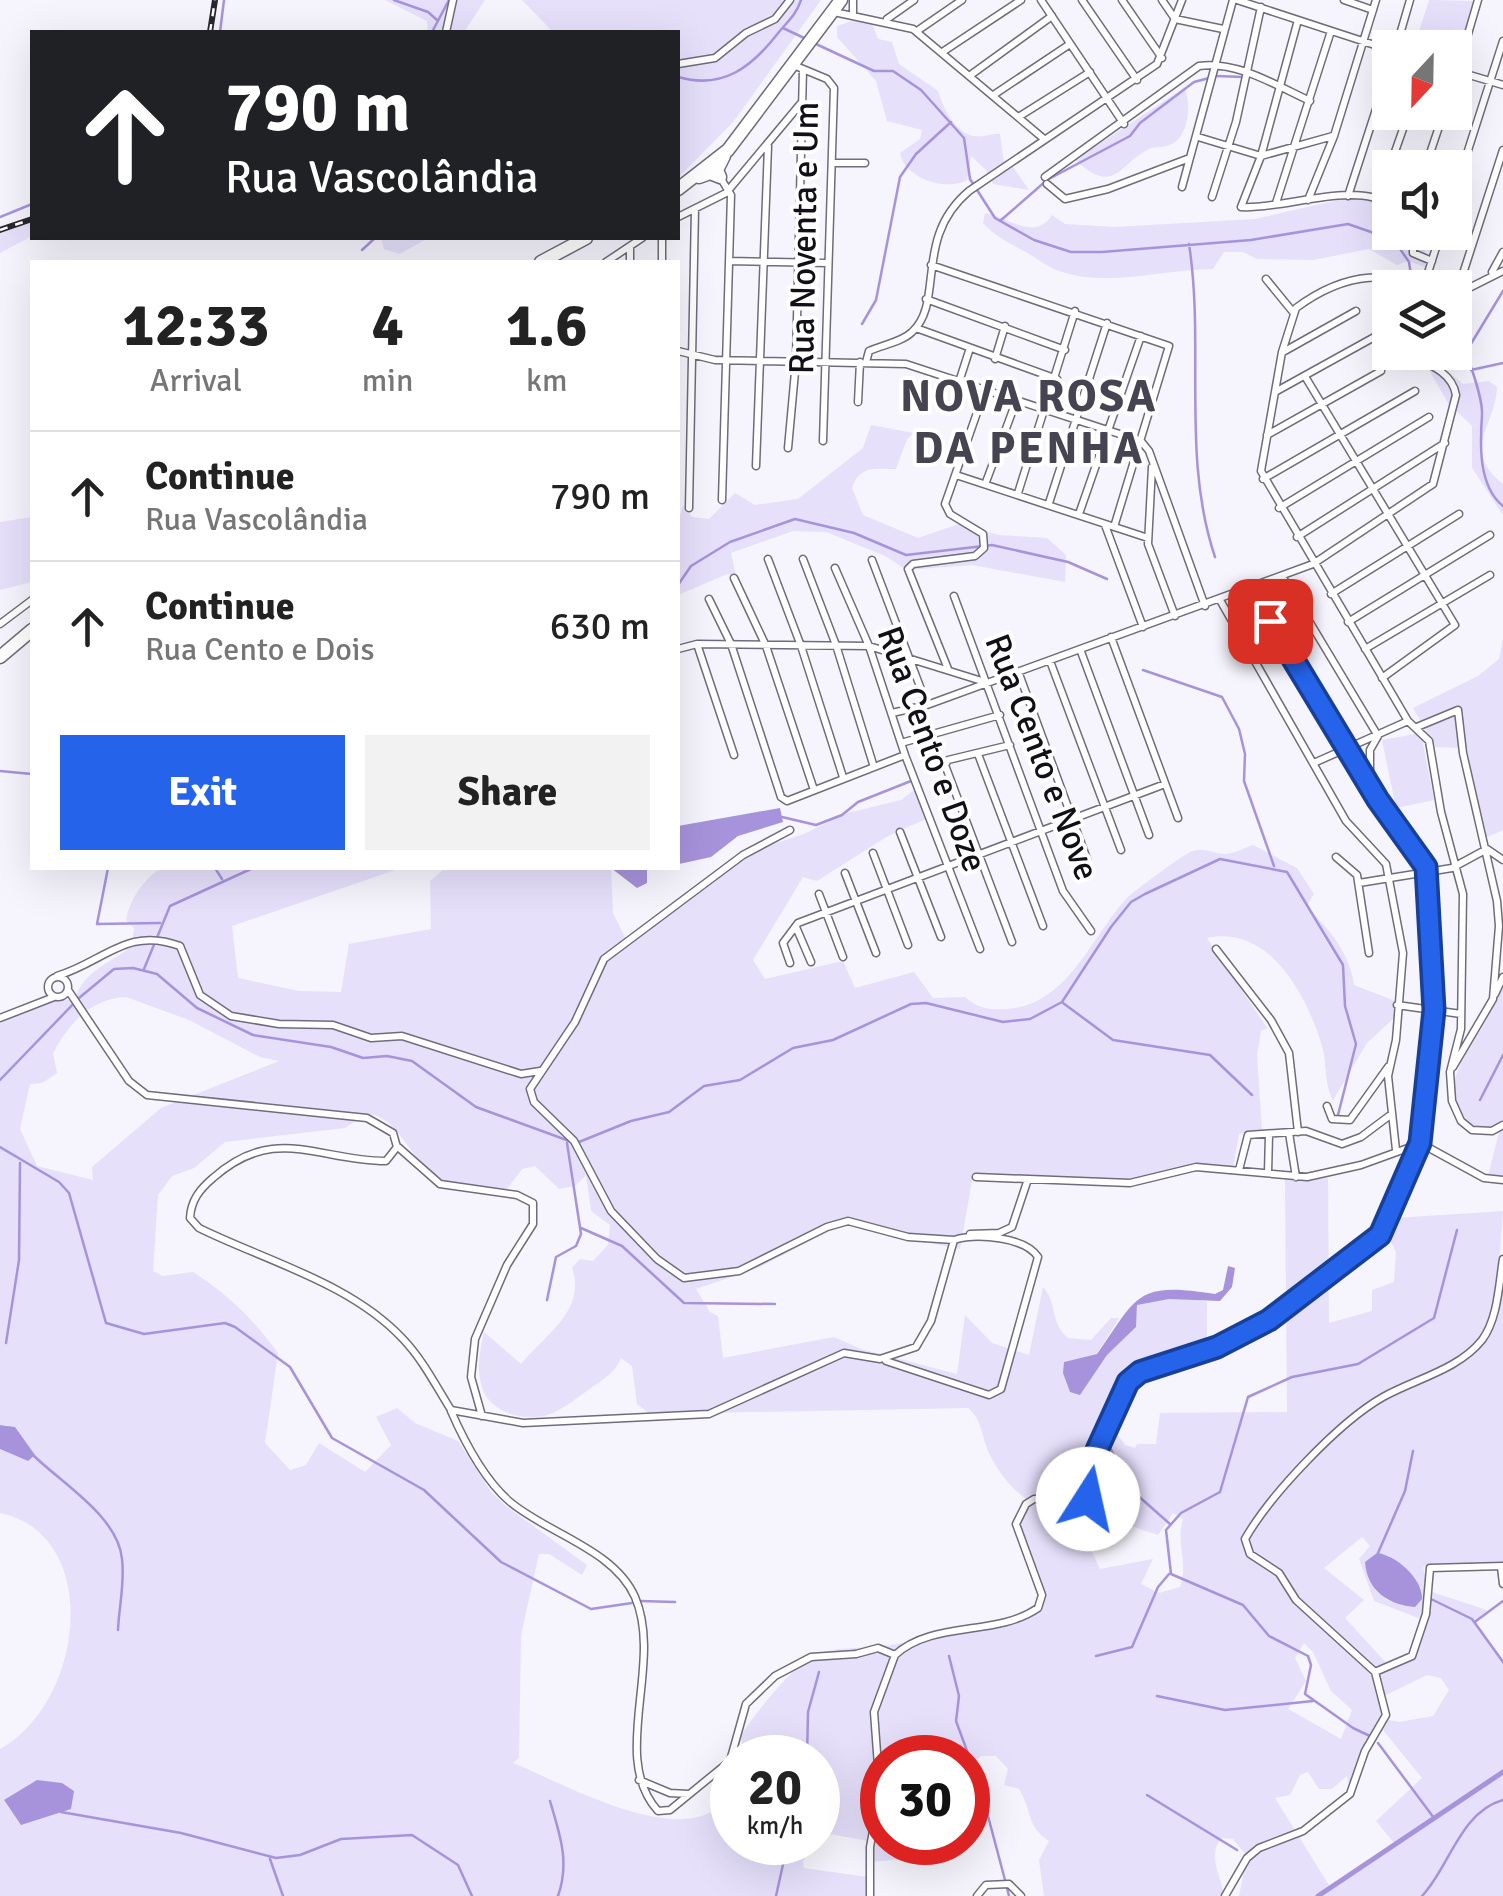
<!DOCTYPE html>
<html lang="en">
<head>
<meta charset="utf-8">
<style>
	body { margin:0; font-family:Signika,sans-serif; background:#f2f2f2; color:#222; height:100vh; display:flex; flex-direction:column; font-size:38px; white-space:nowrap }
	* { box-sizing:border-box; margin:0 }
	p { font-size:32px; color:#767676 }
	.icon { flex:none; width:55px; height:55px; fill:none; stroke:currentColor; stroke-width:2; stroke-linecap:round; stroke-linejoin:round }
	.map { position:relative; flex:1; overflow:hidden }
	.drawer { position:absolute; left:30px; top:260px; width:650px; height:610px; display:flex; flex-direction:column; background:#fff; border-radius:0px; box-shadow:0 10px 40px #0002 }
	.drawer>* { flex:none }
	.top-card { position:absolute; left:30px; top:30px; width:650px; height:210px; border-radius:0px; box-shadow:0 10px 40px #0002; background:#202124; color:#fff; overflow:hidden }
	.needle { width:65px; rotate:202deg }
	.tools { position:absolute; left:1372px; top:30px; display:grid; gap:20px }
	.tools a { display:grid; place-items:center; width:100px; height:100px; border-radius:0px; background:#fff; box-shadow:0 10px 40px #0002; font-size:50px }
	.speed { position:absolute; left:710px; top:1735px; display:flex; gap:20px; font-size:50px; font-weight:700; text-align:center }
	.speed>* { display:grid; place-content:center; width:130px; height:130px; border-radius:50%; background:#fff; box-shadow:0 10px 40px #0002; line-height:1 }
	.speed small { font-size:25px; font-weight:400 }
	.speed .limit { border:15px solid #d22; background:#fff; color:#111 }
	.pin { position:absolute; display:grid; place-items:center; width:85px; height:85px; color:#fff; margin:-42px; border-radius:20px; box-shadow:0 5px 15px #0006 }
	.me { position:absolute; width:110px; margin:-55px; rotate:10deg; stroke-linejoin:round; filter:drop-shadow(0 0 8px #0008) }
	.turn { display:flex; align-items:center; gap:35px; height:210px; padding:0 30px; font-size:45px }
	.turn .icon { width:130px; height:130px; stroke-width:2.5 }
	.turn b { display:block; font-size:70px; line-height:85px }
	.eta { display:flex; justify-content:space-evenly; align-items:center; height:170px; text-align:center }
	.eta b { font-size:60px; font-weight:700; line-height:70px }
	.action { display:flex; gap:20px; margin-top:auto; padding:20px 30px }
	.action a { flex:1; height:115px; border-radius:0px; background:#2563eb; color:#fff; font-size:40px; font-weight:700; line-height:115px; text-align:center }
	.action a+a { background:#f2f2f2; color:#222 }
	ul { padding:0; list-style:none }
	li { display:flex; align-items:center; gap:30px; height:130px; padding:0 30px; border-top:2px solid #e0e0e0 }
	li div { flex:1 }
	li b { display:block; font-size:38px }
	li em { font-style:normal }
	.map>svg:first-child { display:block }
	.green { fill:#e6e0fb; fill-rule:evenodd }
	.water { fill:#a793db }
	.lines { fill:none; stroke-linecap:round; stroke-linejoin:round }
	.stream { stroke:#a793db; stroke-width:2.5 }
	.canal { stroke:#a793db; stroke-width:5 }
	.minor-casing { stroke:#706c7b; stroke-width:9 }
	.highway-casing { stroke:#706c7b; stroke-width:15 }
	.minor { stroke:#fff; stroke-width:6 }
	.highway { stroke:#fff; stroke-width:12 }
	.rail-casing { stroke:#29272d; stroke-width:6 }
	.rail { stroke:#fff; stroke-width:2.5; stroke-dasharray:8; stroke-linecap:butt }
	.route-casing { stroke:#184099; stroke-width:25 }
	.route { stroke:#2563eb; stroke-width:18 }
	.labels { text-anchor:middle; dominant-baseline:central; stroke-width:8; stroke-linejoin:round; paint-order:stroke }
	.street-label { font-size:35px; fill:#121016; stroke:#fff }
	.district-label { font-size:45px; font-weight:bold; letter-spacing:2.5px; fill:#474451; stroke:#fff }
</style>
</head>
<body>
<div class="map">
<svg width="1503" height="1896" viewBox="0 0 1503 1896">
	<rect width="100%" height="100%" fill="#f6f4fd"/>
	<!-- green -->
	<path class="green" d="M385,0h100l-21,32h-36l-1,-11z
		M522,0h299l-87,121 -56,57v-146h-125z
		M1429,0l45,1 -18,56 -1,-9 -40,-4z
		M858,19l14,5 6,15 14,3 7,22 39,27c6,19 20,50 46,45 6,-1 11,-3 16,-2l4,30 9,3 16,23 -36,-6 -7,-14 -15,-14 -4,24c-21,12 -63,-2 -67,-27l20,-14 2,-9 -35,-9 -11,-40 -39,-44v-11z
		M1184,88c8,12 5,48 -12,56 -7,4 -16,2 -23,5 -32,16 -33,47 -74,11z
		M1365,194l25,3v35l35,1v34l-17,-6 -11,4 -28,-16 -56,11 -56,-1 -14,-7h-19l-11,17c-53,0 -105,20 -157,1 -12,-5 -22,-14 -34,-20 -16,-9 -26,-13 -39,-27l2,-10c23,4 50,29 67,2l13,9 49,3 141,-8z
		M32,221v15l-32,17v-20z
		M381,238h47l-28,16 -16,-5z
		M1430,356l33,28 26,-3 8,6c-1,38 -37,63 6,97v31l-31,-47v-42l-24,-23 -23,-40z
		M871,425l43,8 -7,6 -11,30c-21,0 -36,-4 -44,19l11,27 55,23 41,-14 40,11 48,3 19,17 -1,27 -93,-17 -65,5 -22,-14 -59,-24 -33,-1 -62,22 5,23 -9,-2 -49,21v-73l5,-16 9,11 17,2 26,-26 20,12 43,-6 65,-51z
		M32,517v65l-32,8v-68z
		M1503,639v191l-18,8 -25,-90 -24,-1 -23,-39 65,-32 21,-17z
		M1421,733l13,67 -38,8 -14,-68z
		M917,788l11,30 -40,18 -71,45 -14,-4 -50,83 12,19 78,-18 12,27 59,-16 19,26 32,-1c13,12 25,13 42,12 61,-4 84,-72 119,-110 9,-9 50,-39 61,-45 14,-9 23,-1 37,0 10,0 20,-6 29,-9l44,23 17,26 -8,13c22,20 44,46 48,78l41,16v16l-28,26 -34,57c-9,-15 -6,-38 -11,-54 -15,-50 -52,-122 -115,-108l60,90 -6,3 -4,24 5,75 -23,4 -6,34 -45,-2 -60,17 -155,-8 -13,74 -80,-16 -31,-13 -89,47 -64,22 14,23 8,4 5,42 111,-21 27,12 96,25 8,-59 27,28 37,12 14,-68c15,16 6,35 25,51l23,2 20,-22h8l-22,36 -33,8 18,30 25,-37 29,-28 1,-22c22,-7 48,-9 70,-3v46c-41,13 -100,22 -96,77l14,20 10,3 2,-4h19l4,-31 127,-1 -2,-232 43,-2 1,145 43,-12v-21l22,-8 2,-30 -12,-23 11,-11 108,-7 -5,68 5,-1v289h-80l6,24 58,19 -11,13 27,38v235h-264l8,-40 -14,-17 -11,-1c-16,16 0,40 2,58h-180l-5,-36 10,-19c-23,-14 -17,-32 -30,-52l-15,-4 4,-16 -12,-13h-15l-11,10 -2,41v-49h-86v84l66,1 -15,14 -66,5 2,-21 -51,-9v-74l-74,-1 -3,-22c20,-28 39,-54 66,-75 22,-16 59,-10 84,-15 35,-6 135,-23 153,-49l-29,-73 11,-24c-16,-12 -28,-27 -37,-46 -7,-15 -7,-34 -21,-45l-318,6 -13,-10 -5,-38 -11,-8c-5,14 -20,23 -33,32 -10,7 -21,16 -33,22 -24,12 -65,3 -73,-25 -6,-19 -2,-36 2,-55l37,32c24,-29 66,-54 51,-96l8,-9 13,2 15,-16 2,-20 -19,-14 -5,-36 -11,11 -16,3 -24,-23 -13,3 -15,20c-100,13 -94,-73 -140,-75l-22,14 -120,14 -31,26 -22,8 -14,19 -5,76 10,5 30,-4c36,23 60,47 85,81l-13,90 25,27 16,-5 13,-22 46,29 26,-27 -15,-28 21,-9 18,15 43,18 33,51 15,14 81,59 -5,10 -33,-21h-10l-18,81 -2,123 -6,5c51,20 182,97 219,28v51l75,1 4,7 -8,11 1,7 64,9 1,19h-869v-147c84,-46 104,-214 0,-236v-64l28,12 -20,-36h-8v-401l42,-22 33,-3c8,-28 36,-36 57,-53l2,-18 -8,-8c4,-21 18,-41 35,-52h240l-169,58 6,52 61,13 42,1 8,-48 82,-15 -1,-48 15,-13h166l2,45 16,32 86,-63 13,-16 35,-19 41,-13 40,-20 57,-14zM126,997l63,23 71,37 19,4 -118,47 -69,59 1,13 -56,-14 -17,-37 10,-45 12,-1 15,-10 -4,-20c17,-30 36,-54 73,-56zM1173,1513l10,6c-8,23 6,43 -3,68l-21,6 -18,-9 12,-25 -53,10 -10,-21 8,-4 9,-26 51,17zM1362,1537l8,9 -11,13 15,42 47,18 -9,39 -22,9 -45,-49 19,-18 -40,-32zM1388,1555l33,33 -10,19 -24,-7 -12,-10zM1304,1643l9,9 18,39 21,19 -11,29 -53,-30 18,-28 -11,-23zM1427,1675l14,3 8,12 -16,26 -34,6 -15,-3v-23zM1383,1730l39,48 -46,43 18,22 -64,44 -55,-89 15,-3 10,-20 8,-3 11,17h13l15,-13 3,16 14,-42zM4,1801l67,8 -50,15z
		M1503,988v192h-16l12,-48 -32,-7c-29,-42 -3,-64 17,-101 6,-13 11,-24 19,-36z"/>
	<!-- water -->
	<path class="water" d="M780,808l3,14 -45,14 -27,21 -32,7 -1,-38z
		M611,868h36v15l-10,5z
		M1228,1266l7,2 -3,19 -12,14 -51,-2 -32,6 -1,22 -29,28 -27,40 -10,-3 -7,-19 1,-11 33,-8c41,-58 38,-73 118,-60l8,-4z
		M0,1425l15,2 20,28 -7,6 -28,-12z
		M1377,1553c19,2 46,26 45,46l-7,8c-26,-2 -48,-16 -50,-45z
		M37,1780l25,3 12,8 -3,18 -50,16 -17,-25z"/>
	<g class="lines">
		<!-- stream -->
		<path class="stream" d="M394,0l34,12 9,8
			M783,28l21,10
			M220,32l4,-32
			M432,32l17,-32
			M816,44l58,27h19l28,19 43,48 6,41 25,39 39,22 37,12h31l149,-12 97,-16 46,16 15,22 4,26
			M1216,76l27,1
			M678,77c45,13 74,-10 101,-45 9,-11 17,-17 22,-32
			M0,217l32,-13
			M1000,221l47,-41 83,-44 10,-13 54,-41 15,-4
			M1189,244c16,104 -8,212 26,313
			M362,250l13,-12
			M1503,291l-37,61c5,16 17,46 16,63 -2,29 -4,71 21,91
			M862,324l14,-24 24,-123 16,-23 35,-32
			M1455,349l10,4
			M1471,370l32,-7
			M678,585l13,-19 39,-24 65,-23 59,14 52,22 86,-10 76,17 39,17
			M1143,670l79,27 17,32 6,25 -1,27 30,85
			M0,771l32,3
			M782,817l34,8 26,-10 16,-13 53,-21
			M108,868l-11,56 63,-1
			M215,868l7,11
			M144,969l26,-63 83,-38
			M1063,1003l50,37 97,15 42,40
			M0,1080l79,-82 35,-29 19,-1 24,6 40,34 56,27 78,12 32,11 24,-2 25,5 64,46 96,35
			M1480,1100l23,-45
			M579,1142l52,-21 38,-9 35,-26 36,-6 53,-32 40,-8 78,-36 15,-1 77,19 27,-3 32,-17 49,-75 20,-25 14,-8 75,-35 67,13 56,93 2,41 11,38 -18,71
			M0,1147l59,35 10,11 37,130 38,11 81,-11 10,4 55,40 42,71 92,52 77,72 90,47 41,-6
			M581,1228l41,18 62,57 91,1
			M547,1300l9,-43 20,-11 5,-12 -14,-91
			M6,1343l13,-83 1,-97
			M1110,1448l26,46 34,30
			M32,1454c29,29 86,62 90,105 3,24 -3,47 -4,71
			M1378,1553l27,-62 8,-40
			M1431,1599l41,20 31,43
			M640,1601l35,1
			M1476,1621l27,-20
			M949,1656l10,40 -3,25 24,65 25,94
			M1096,1656l36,-9 26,-60 11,-13
			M1157,1696l68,14 88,-9
			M1372,1737l-19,-9 -48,-34 6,-29 -3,-9 -39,-20 -26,-31 -72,-31 -5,-44 15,-17 39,-21 28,-95 44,-20 66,-13 76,-46 23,-88
			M1378,1743l56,75
			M807,1758l1,-46 11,-40
			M1147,1795l90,55
			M550,1801c10,34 20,61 8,95
			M61,1812l120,21 95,25 24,-3 41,-16 71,-4 46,30 14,31
			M270,1859l13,37
			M1007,1888l2,8
			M776,1896l12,-54
			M1422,1896c27,-28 38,-84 81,-96"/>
		<!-- canal -->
		<path class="canal" d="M1318,1896l185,-124"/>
		<defs>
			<path id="minor" d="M853,0v15
				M1041,0l83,124
				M1082,0l55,80
				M1122,0l40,58
				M1162,0l13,19 48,10
				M1237,0l153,50
				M1344,0l29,10
				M834,12l79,17 131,110
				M887,19l27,-19
				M1298,20l-37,136 -20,51c41,3 115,-27 149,-2
				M917,31l45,-31
				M446,32l7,-32
				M1396,48l14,-48
				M944,51l77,-51
				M678,64l37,-6 31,-25 29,-14 15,-19
				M791,64l36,15 7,9 -11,353
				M1456,71l47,14
				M972,74l80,-58
				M1455,78l23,-78
				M995,94l75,-50
				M1020,116l70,-44
				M1198,137l63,19 72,-20
				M832,163h33
				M1425,168l19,-56
				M720,177l11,18 -9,305
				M1045,177l154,-111c37,-6 78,20 111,35
				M1047,184l18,15 43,-10 79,-30
				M1182,187l51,-187
				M1455,191l48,-150
				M1348,196l42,-130
				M1212,197l24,-75 25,-115
				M1379,197l30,-85
				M1308,200l26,-64 42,-136
				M1276,203l55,-172
				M678,217l48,-24 76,-91
				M1413,232v21l19,8
				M729,261l99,2
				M606,262l36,-24
				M630,262v-16
				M662,262v-24
				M931,265l238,81 -55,181
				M1492,272l11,-20
				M1266,279l27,33
				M1385,279l5,46
				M1425,282l16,-50
				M1449,288c-63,-14 -99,-20 -153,20l-14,44 -21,119 147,250 21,20 12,71 22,82 -2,135 -11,43 2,29 9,20 11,9 20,1 11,-6
				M1456,289h11l36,-18
				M1458,289l45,-139
				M926,299l139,51
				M916,328l141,51
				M678,351l37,9 191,4 235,77 8,10 56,155
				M1283,352l73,-41
				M995,359l10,-33
				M866,362l3,-11c13,-6 33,-9 43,-19 33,-30 1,-94 57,-141l188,-127 25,-64
				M1306,378l149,247 -73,53
				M959,382l10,-31
				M1275,392l103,-57
				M858,402l2,-40
				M1267,435l114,-64
				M788,448l8,-87 7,-292
				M756,466l12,-320
				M1152,467l-4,77 27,72
				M956,475l192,63
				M1263,479l152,-88
				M986,482l31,-83
				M1018,493l57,-182
				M1049,503l58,-180
				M689,508l6,-299
				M1279,508l150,-91
				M1079,514l62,-178
				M1105,525l38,102
				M1297,537l148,-94
				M768,559l33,87 42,131
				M803,559l33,86 37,119
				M872,560l55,145
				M835,568l34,78 36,109 75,194
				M1282,576l96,160 -8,14v31
				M734,578l32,68 48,144
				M1331,594l128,-80
				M954,596l109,295 28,40
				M709,599l22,45 50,153 6,4 118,-46
				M1220,600l126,221 40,43 17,89 -7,87 -8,36 8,74
				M1348,622l142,-87
				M0,624l32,-24
				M1111,637l67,181
				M697,644l37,111
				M678,649l19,-5 172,2 116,36
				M1080,649l69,186
				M1365,649l125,-74
				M1050,661l71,189
				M948,669l-40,-100 5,-5 62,-8 9,-8 -1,-14 -33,-20 -5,-10 40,-114
				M1018,671l69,188
				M892,713l35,-8 386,-141 120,-80 23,-89c-4,-25 -33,-33 -52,-43
				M1417,727l41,-17 5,43 34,148 2,25 -6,73 -40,68
				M901,743l99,-28
				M1010,745l-62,15 -3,5 67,177
				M978,754l65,172
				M1316,762l92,-41
				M900,832l41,105
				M873,853l35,92
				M1336,857l21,18 12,78
				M845,873l31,80
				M1359,883l93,-15 35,-19 16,11
				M819,894l24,63
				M796,927l15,35
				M1216,949l55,71 18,33 9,79
				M790,963l-7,-20 15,-20 367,-139
				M57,976c47,-14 70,-50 123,-30l20,49 31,21 48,8 54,1 38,13 31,-2 119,38 19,-3
				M48 987a10 10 0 1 1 20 0a10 10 0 1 1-20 0Z
				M68,990l61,91 18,14 220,23 26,15 4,14 -11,14c-68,0 -111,-38 -173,17 -13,11 -22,22 -23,40l9,10c67,33 152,55 204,111 20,21 33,47 48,71l72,13 186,-9 135,-61 36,6 36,-12 15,-26 23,-81 -46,-3 -60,-16 -21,6 -88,44 -55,7 -27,-19 -46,-48 -37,-70 -40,-39 -4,-13 45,-67 29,-63 139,-104 47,-25
				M1495,994l8,-17
				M1397,1005l64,9
				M0,1018l54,-21
				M1327,1106l5,13 18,1 38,-53
				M1289,1133l7,44
				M1420,1143l64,35 19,2
				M398,1147l42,37 77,11 16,8v21l-26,41 -32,74 -4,38 11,39
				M1239,1170l9,-35 58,-4 36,13 19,-7 28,-21
				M1268,1173l1,-38
				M976,1177l154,6 66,-16 111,10 54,-12 58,-21
				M970,1234l29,-1 13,-6 16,-48
				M886,1361l103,34 12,-6 37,-132c-13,-20 -61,-24 -84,-17
				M451,1411c14,32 32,67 58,90 37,32 105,48 126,96 29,67 -26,160 23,214l12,-1 60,-49 16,-57 29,-28 36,-19 45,-3 22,-6 17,7
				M1501,1567l2,17
				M1375,1672l37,-16 14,-42 4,-46 73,-2
				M639,1780l31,13 18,1
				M870,1896v-49l10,-54 -6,-81 21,-57c38,-35 101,-18 143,-47l4,-13 -26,-71 10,-20 8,-5 58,-2 5,-47 37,-74 93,-34 42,-22 111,-85 40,-92 14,-132 -8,-144 -48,-67 -128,-211
				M977,1896l9,-11 23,-1 12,12
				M1225,1896l22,-38 12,-10 44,-17 47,-37 15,-43 21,-36 -11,-43 -79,-72 -17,-27 -29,-19 -5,-15c25,-44 94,-117 138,-142 32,-18 75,-27 99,-57 16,-21 17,-57 21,-81"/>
			<path id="highway" d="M699,177l11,-4 10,4 -3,-7 7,-14
				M678,189l50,-39 113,-150
				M541,262l45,-24
				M0,657l32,-27"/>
		</defs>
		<!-- minor casing -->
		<use href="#minor" class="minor-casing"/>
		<!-- highway casing -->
		<use href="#highway" class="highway-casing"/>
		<!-- minor -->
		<use href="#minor" class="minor"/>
		<!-- highway -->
		<use href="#highway" class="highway"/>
		<defs>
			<path id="rail" d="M210,32l5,-32
				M0,230l32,-11"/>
		</defs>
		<!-- rail casing -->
		<use href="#rail" class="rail-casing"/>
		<!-- rail -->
		<use href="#rail" class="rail"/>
	</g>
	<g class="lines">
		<defs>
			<path id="route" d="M1088,1499l6,-9 3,-40 31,-68 12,-10 77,-25 52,-27 111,-85 40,-92 14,-133 -8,-143 -48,-67 -108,-179"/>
		</defs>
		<!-- route casing -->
		<use href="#route" class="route-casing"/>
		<!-- route -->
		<use href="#route" class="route"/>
	</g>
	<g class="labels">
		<!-- street labels -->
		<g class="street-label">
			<text transform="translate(804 238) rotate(-89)">Rua Noventa e Um</text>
			<text transform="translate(932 749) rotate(70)">Rua Cento e Doze</text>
			<text transform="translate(1042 757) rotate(69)">Rua Cento e Nove</text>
		</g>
		<!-- district labels -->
		<g class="district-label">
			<text x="1029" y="396">NOVA ROSA<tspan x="1029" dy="52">DA PENHA</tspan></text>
		</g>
	</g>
</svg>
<div class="tools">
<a><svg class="needle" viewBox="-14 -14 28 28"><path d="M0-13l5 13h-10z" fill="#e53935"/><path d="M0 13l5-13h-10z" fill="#767676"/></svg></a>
<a><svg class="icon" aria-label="sound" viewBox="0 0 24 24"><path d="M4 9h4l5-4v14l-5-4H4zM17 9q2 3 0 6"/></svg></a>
<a><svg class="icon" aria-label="layers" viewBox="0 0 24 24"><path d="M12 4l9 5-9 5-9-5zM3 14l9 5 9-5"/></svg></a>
</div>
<div class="speed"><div>20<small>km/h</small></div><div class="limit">30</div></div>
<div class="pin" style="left:1270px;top:621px;background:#d93025"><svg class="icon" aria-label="arrive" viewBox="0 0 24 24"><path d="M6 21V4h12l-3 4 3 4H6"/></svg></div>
<svg class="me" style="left:1088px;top:1499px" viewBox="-20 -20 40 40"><circle r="19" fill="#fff"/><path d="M0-13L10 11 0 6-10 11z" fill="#2563eb"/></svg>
<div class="top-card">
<div class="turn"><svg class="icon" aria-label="ahead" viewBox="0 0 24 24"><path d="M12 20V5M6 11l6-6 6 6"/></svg><div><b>790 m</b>Rua Vascolândia</div></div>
</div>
<section class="drawer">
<div class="eta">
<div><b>12:33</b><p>Arrival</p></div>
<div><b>4</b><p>min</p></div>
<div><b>1.6</b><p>km</p></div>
</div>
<ul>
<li><svg class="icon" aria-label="ahead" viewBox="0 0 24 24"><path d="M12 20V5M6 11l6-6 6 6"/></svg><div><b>Continue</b><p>Rua Vascolândia</p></div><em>790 m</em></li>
<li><svg class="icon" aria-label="ahead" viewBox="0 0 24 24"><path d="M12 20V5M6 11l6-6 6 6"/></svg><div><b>Continue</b><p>Rua Cento e Dois</p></div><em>630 m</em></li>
</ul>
<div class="action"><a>Exit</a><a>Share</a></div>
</section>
</div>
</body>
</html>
